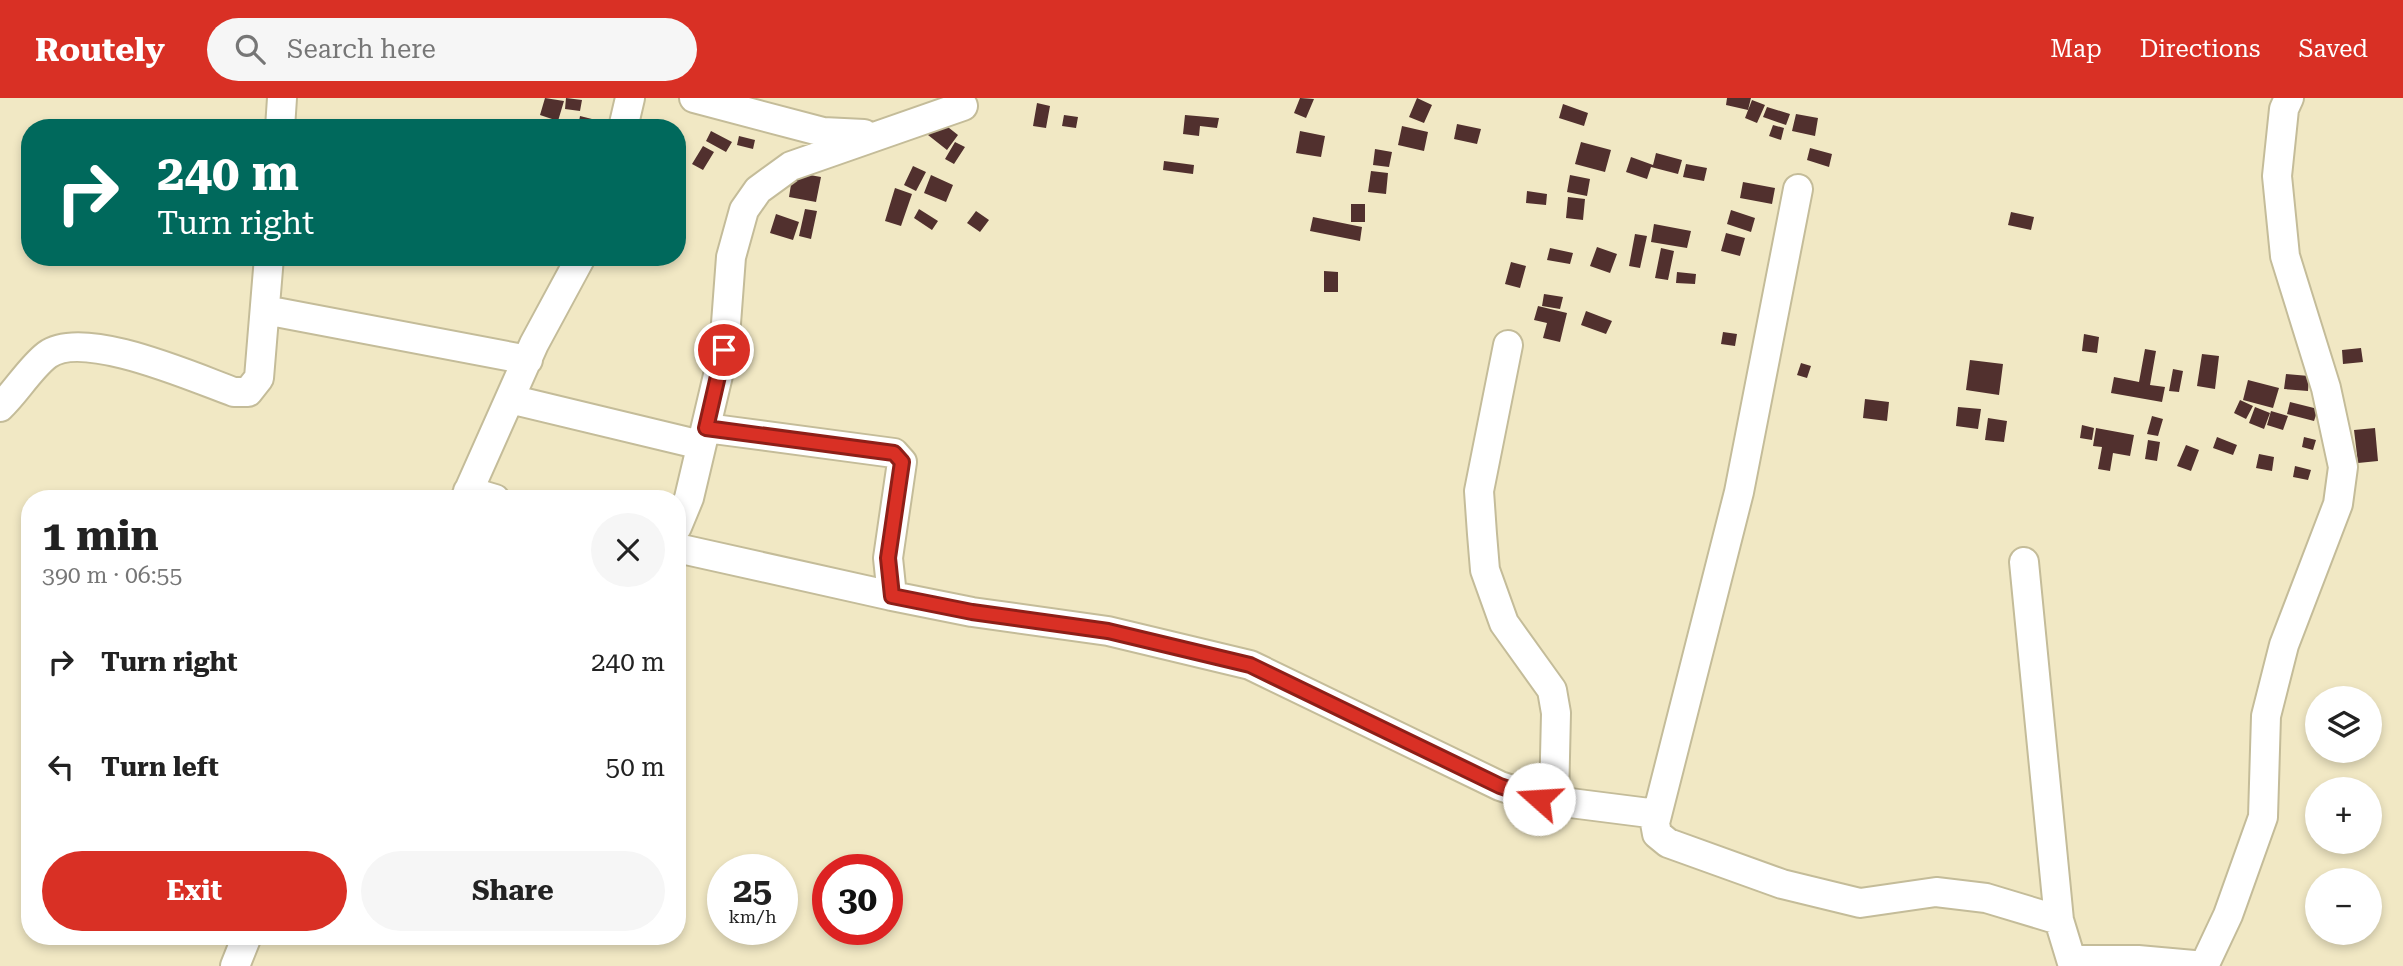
<!DOCTYPE html>
<html lang="en">
<head>
<meta charset="utf-8">
<style>
	body { margin:0; font-family:"Roboto Serif",serif; background:#f6f6f6; color:#222; height:100vh; display:flex; flex-direction:column; font-size:26px; white-space:nowrap }
	* { box-sizing:border-box; margin:0 }
	p { font-size:23px; color:#767676 }
	.icon { flex:none; width:38px; height:38px; fill:none; stroke:currentColor; stroke-width:2; stroke-linecap:round; stroke-linejoin:round }
	.map { position:relative; flex:1; overflow:hidden }
	.panel { position:absolute; left:21px; top:392px; width:665px; height:455px; display:flex; flex-direction:column; background:#fff; border-radius:28px; box-shadow:0 4px 10px #0003 }
	.panel>* { flex:none }
	.guide { position:absolute; left:21px; top:21px; width:665px; height:147px; border-radius:28px; box-shadow:0 4px 10px #0003; background:#00695c; color:#fff; overflow:hidden }
	.buttons { position:absolute; left:2305px; top:588px; display:grid; gap:14px }
	.buttons a { display:grid; place-items:center; width:77px; height:77px; border-radius:50%; background:#fff; box-shadow:0 4px 10px #0003; font-size:35px }
	.speed { position:absolute; left:707px; top:756px; display:flex; gap:14px; font-size:35px; font-weight:700; text-align:center }
	.speed>* { display:grid; place-content:center; width:91px; height:91px; border-radius:50%; background:#fff; box-shadow:0 4px 10px #0003; line-height:1 }
	.speed small { font-size:18px; font-weight:400 }
	.speed .limit { border:10px solid #d22; background:#fff; color:#111 }
	.pin { position:absolute; display:grid; place-items:center; width:60px; height:60px; color:#fff; margin:-30px; border:4px solid #fff; border-radius:50%; box-shadow:0 2px 7px #0007 }
	.me { position:absolute; width:77px; margin:-38px; rotate:289deg; stroke-linejoin:round; filter:drop-shadow(0 0 5px #0008) }
	.turn { display:flex; align-items:center; gap:24px; height:147px; padding:0 21px; font-size:32px }
	.turn .icon { width:91px; height:91px; stroke-width:2.5 }
	.turn b { display:block; font-size:49px; line-height:60px }
	.round { display:grid; place-items:center; flex:none; width:74px; height:74px; border-radius:37px; background:#f6f6f6 }
	.head { display:flex; align-items:center; justify-content:space-between; height:119px; padding:0 21px }
	h1 { font-size:42px; font-weight:700; line-height:52px }
	.primary-button { display:flex; gap:14px; margin-top:auto; padding:14px 21px }
	.primary-button a { flex:1; height:80px; border-radius:42px; background:#d93025; color:#fff; font-size:28px; font-weight:700; line-height:80px; text-align:center }
	.primary-button a+a { background:#f6f6f6; color:#222 }
	ul { padding:0; list-style:none }
	li { display:flex; align-items:center; gap:21px; height:105px; padding:0 21px }
	li div { flex:1 }
	li b { display:block; font-size:26px }
	li em { font-style:normal }
	header { display:flex; align-items:center; gap:42px; box-sizing:border-box; height:98px; padding:0 35px; background:#d93025; color:#fff }
	header strong { font-size:33px }
	nav { display:flex; gap:38px; margin-inline-start:auto; font-size:24px }
	.search { width:490px; height:63px; background:#f6f6f6; display:flex; align-items:center; gap:18px; box-sizing:border-box; padding:0 24px; border-radius:38px; color:#767676; font-size:26px }
	.map>svg:first-child { display:block }
	.building { fill:#51302e }
	.lines { fill:none; stroke-linecap:round; stroke-linejoin:round }
	.minor-casing { stroke:#c4bc99; stroke-width:32 }
	.minor { stroke:#fff; stroke-width:28 }
	.route-casing { stroke:#8d1f18; stroke-width:18 }
	.route { stroke:#d93025; stroke-width:12 }
</style>
</head>
<body>
<header>
<strong>Routely</strong>
<div class="search"><svg class="icon" aria-label="search" viewBox="0 0 24 24"><circle cx="10" cy="10" r="6"/><path d="M15 15l6 6"/></svg>Search here</div>
<nav><a>Map</a><a>Directions</a><a>Saved</a></nav>
</header>
<div class="map">
<svg width="2403" height="868" viewBox="0 0 2403 868">
	<rect width="100%" height="100%" fill="#f1e8c4"/>
	<!-- building -->
	<path class="building" d="M545,0l19,3 -6,20 -18,-6z
		M566,0l16,2 -2,11 -15,-2z
		M1300,0l14,1 -8,19 -12,-5z
		M1417,0l15,7 -8,18 -15,-6z
		M1727,0h24l-3,12 -22,-5z
		M1752,2l13,5 -8,18 -12,-5z
		M1037,5l13,3 -4,22 -13,-2z
		M1563,6l25,9 -4,13 -25,-8z
		M1767,9l23,7 -4,11 -23,-8z
		M1796,16l22,4 -3,18 -23,-5z
		M1064,17l14,2 -2,11 -14,-2z
		M1185,17l34,3 -2,10 -17,-2 -1,10 -16,-2z
		M580,18l12,3 -2,9 -12,-1z
		M939,22l19,15 -11,15 -19,-15z
		M1457,26l24,5 -4,15 -23,-5z
		M1773,27l11,3 -3,12 -12,-4z
		M1402,28l26,6 -4,19 -26,-6z
		M711,33l21,11 -6,10 -20,-11z
		M1300,33l25,5 -4,21 -25,-4z
		M739,38l16,4 -2,9 -16,-4z
		M955,44l10,5 -11,17 -9,-5z
		M1581,44l30,8 -6,22 -30,-8z
		M703,48l11,6 -11,18 -11,-6z
		M1810,50l22,6 -3,13 -22,-7z
		M1375,51l17,3 -3,15 -16,-2z
		M1656,55l26,7 -4,14 -27,-7 -4,12 -21,-7 5,-15 22,8z
		M1164,63l30,4 -1,9 -30,-4z
		M1686,66l21,4 -3,13 -21,-4z
		M913,68l13,6 -10,19 -12,-6z
		M1371,73l17,2 -2,21 -18,-2z
		M793,74l28,5 -5,25 -27,-5z
		M931,77l22,10 -7,17 -22,-9z
		M1570,77l20,4 -3,17 -20,-4z
		M1743,84l32,6 -3,16 -32,-6z
		M895,90l17,6 -11,32 -16,-5z
		M1527,93l20,3 -1,11 -20,-2z
		M1568,99l17,2 -2,21 -17,-2z
		M1351,106h14v18h-14z
		M805,111l12,2 -6,28 -12,-3z
		M919,111l19,12 -6,9 -18,-12z
		M1731,112l24,8 -4,14 -24,-8z
		M976,113l13,9 -9,12 -13,-9z
		M2011,114l23,5 -3,13 -23,-5z
		M776,116l23,8 -6,18 -23,-7z
		M1313,119l49,10 -2,14 -50,-10z
		M1654,126l37,7 -4,17 -36,-6z
		M1726,135l19,5 -5,18 -19,-5z
		M1635,136l12,2 -7,32 -11,-2z
		M1597,149l20,7 -7,19 -20,-7z
		M1550,150l23,5 -3,11 -23,-4z
		M1661,150l13,3 -6,29 -13,-2z
		M1511,164l15,4 -6,22 -15,-4z
		M1324,173l14,1v20h-14z
		M1677,174l19,2 -1,10 -19,-1z
		M1544,196l19,3 -3,12 -18,-3z
		M1538,208l29,7 -7,29 -17,-4 4,-15 -13,-3z
		M1586,213l26,10 -6,13 -25,-9z
		M1723,234l14,2 -2,12 -14,-2z
		M2084,236l15,3 -2,16 -15,-2z
		M2361,250l2,14 -20,2 -1,-14z
		M2145,251l11,2 -6,34 15,2 -3,15 -51,-9 3,-16 25,5z
		M2202,256l17,2 -4,33 -18,-3z
		M1970,262l33,4 -4,31 -33,-5z
		M1801,265l10,3 -4,12 -10,-3z
		M2173,271l10,2 -4,21 -10,-1z
		M2286,276l23,2 -1,15 -24,-2z
		M2248,282l31,8 -6,20 -30,-8z
		M1865,301l24,3 -2,19 -24,-3z
		M2240,302l13,6 -7,13 -12,-6z
		M2290,304l28,7 -4,12 -27,-7z
		M1958,309l23,2 -3,20 -22,-3z
		M2255,309l15,6 -6,16 -15,-6z
		M2271,313l17,5 -5,14 -16,-5z
		M2152,318l11,3 -5,17 -11,-2z
		M1988,320l19,3 -3,21 -19,-2z
		M2082,327l12,3 -2,12 -12,-2z
		M2096,330l38,7 -4,21 -17,-3 -3,18 -12,-2 4,-22 -9,-1z
		M2375,330l3,33 -20,2 -4,-33z
		M2217,339l20,8 -4,10 -20,-7z
		M2304,339l12,3 -3,10 -11,-3z
		M2148,342l12,2 -3,19 -12,-2z
		M2186,347l13,5 -8,21 -14,-5z
		M2259,356l15,3 -2,14 -16,-3z
		M2295,368l16,4 -3,10 -15,-3z"/>
	<g class="lines">
		<defs>
			<path id="minor" d="M694,0l129,34 41,2
				M280,30l2,-30
				M623,30l7,-30
				M1798,91l-59,303 -84,331 2,11 11,9 114,41 78,19 76,-11 50,6 73,22
				M265,212l263,50
				M1508,247l-29,146 3,43 3,36 19,53 48,67 4,23 -2,88
				M510,301l191,46
				M0,309c16,-15 30,-39 47,-52 36,-27 148,23 187,37h14l11,-14 10,-121
				M706,330l188,25 8,9 -14,96 4,38
				M468,393l27,8
				M465,401l69,-155 47,-87
				M677,429l12,-29 35,-148 7,-93 13,-47 14,-20 33,-24 172,-60
				M677,450l215,48 80,16 136,19 142,34 250,121 39,13 118,15
				M2024,464l35,358 14,46
				M2072,862h66l67,6
				M235,868l12,-30
				M2204,868l24,-51 35,-98 3,-101 18,-71 54,-141 5,-37 -17,-79 -41,-132 -8,-80 7,-67 5,-11"/>
		</defs>
		<!-- minor casing -->
		<use href="#minor" class="minor-casing"/>
		<!-- minor -->
		<use href="#minor" class="minor"/>
	</g>
	<g class="lines">
		<defs>
			<path id="route" d="M724,252l-18,78 188,25 8,9 -14,96 4,38 80,16 136,19 142,34 250,121 39,13"/>
		</defs>
		<!-- route casing -->
		<use href="#route" class="route-casing"/>
		<!-- route -->
		<use href="#route" class="route"/>
	</g>
</svg>
<div class="buttons">
<a><svg class="icon" aria-label="layers" viewBox="0 0 24 24"><path d="M12 4l9 5-9 5-9-5zM3 14l9 5 9-5"/></svg></a>
<a>+</a>
<a>−</a>
</div>
<div class="speed"><div>25<small>km/h</small></div><div class="limit">30</div></div>
<div class="pin" style="left:724px;top:252px;background:#d93025"><svg class="icon" aria-label="arrive" viewBox="0 0 24 24"><path d="M6 21V4h12l-3 4 3 4H6"/></svg></div>
<svg class="me" style="left:1539px;top:701px" viewBox="-20 -20 40 40"><circle r="19" fill="#fff"/><path d="M0-13L10 11 0 6-10 11z" fill="#d93025"/></svg>
<div class="guide">
<div class="turn"><svg class="icon" aria-label="right" viewBox="0 0 24 24"><path d="M7 20v-9h11M14 6l5 5-5 5"/></svg><div><b>240 m</b>Turn right</div></div>
</div>
<section class="panel">
<div class="head"><div><h1>1 min</h1><p>390 m · 06:55</p></div><a class="round"><svg class="icon" aria-label="close" viewBox="0 0 24 24"><path d="M6 6l12 12M18 6L6 18"/></svg></a></div>
<ul>
<li><svg class="icon" aria-label="right" viewBox="0 0 24 24"><path d="M7 20v-9h11M14 6l5 5-5 5"/></svg><div><b>Turn right</b></div><em>240 m</em></li>
<li><svg class="icon" aria-label="left" viewBox="0 0 24 24"><path d="M17 20v-9H6M10 6l-5 5 5 5"/></svg><div><b>Turn left</b></div><em>50 m</em></li>
</ul>
<div class="primary-button"><a>Exit</a><a>Share</a></div>
</section>
</div>
</body>
</html>
